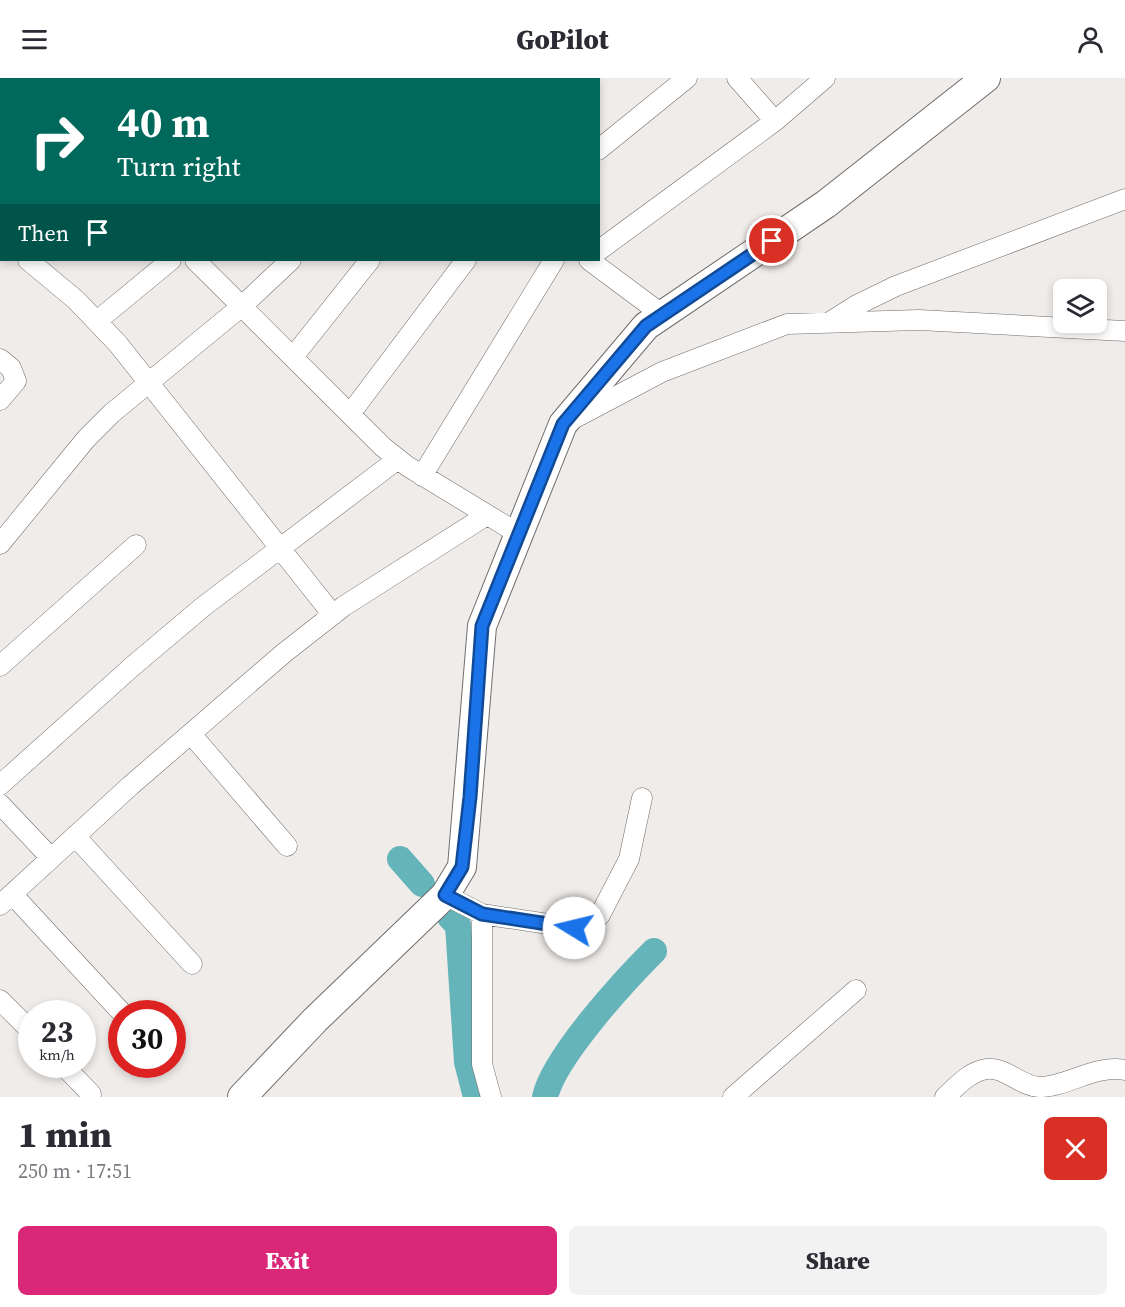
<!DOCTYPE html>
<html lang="en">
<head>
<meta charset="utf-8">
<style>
	body { margin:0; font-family:"Source Serif 4",serif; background:#f2f2f3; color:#2b2b33; height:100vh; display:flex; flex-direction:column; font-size:22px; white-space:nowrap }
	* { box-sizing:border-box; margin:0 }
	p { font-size:20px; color:#7c7c81 }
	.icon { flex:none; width:33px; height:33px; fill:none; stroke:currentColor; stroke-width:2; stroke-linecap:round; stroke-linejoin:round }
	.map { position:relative; height:1019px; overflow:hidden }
	.side { display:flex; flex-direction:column; background:#fff; flex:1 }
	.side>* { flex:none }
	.guide { position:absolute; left:0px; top:0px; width:600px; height:183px; box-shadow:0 3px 9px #0003; background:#00695c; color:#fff; overflow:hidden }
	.controls { position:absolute; left:1053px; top:201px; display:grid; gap:12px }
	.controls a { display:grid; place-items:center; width:54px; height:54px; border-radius:9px; background:#fff; box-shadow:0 3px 9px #0003; font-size:30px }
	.speed { position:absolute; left:18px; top:922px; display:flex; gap:12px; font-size:30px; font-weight:700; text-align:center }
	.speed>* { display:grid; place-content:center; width:78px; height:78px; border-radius:50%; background:#fff; box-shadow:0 3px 9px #0003; line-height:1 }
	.speed small { font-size:15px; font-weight:400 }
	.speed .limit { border:9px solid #d22; background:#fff; color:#111 }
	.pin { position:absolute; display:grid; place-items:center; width:51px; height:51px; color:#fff; margin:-26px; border:3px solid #fff; border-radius:50%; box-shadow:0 2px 6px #0007 }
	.me { position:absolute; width:66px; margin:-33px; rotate:279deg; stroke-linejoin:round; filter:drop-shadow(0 0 4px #0008) }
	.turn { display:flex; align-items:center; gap:21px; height:126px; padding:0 18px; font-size:27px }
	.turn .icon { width:78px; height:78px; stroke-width:2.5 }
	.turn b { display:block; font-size:42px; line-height:51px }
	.then { display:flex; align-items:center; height:57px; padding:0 18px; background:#0003; gap:12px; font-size:22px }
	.round { display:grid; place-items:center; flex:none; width:63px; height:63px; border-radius:9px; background:#f2f2f3 }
	.overview { display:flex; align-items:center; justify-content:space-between; height:102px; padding:0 18px }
	h1 { font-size:36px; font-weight:800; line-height:45px }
	.primary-button { display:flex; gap:12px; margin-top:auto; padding:12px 18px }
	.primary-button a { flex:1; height:69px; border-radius:9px; background:#db2777; color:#fff; font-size:24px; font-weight:800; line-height:69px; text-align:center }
	.primary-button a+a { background:#f2f2f3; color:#2b2b33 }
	header { display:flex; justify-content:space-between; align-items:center; height:78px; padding:0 18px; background:#fff; font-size:27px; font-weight:800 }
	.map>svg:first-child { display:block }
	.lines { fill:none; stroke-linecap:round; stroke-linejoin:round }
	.canal { stroke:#64b4b9; stroke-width:26 }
	.street-casing { stroke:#706c6b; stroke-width:21 }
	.secondary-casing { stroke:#706c6b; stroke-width:30 }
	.street { stroke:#fff; stroke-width:20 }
	.secondary { stroke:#fff; stroke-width:28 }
	.route-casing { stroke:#114b97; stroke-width:15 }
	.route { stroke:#1a73e8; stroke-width:10 }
</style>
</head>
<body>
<header><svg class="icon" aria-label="menu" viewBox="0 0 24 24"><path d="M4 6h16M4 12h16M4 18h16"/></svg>GoPilot<svg class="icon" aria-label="person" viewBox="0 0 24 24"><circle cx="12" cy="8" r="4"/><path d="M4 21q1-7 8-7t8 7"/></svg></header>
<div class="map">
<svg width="1125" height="1019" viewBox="0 0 1125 1019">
	<rect width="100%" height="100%" fill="#f0ecea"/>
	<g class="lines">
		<!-- canal -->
		<path class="canal" d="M400,781l22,25
			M450,839l8,8 9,137 9,35
			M545,1019c9,-40 79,-116 109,-146"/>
		<defs>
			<path id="street" d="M1,0l2,2
				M349,0l1,2
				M737,0l38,43
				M122,2l1,-2
				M249,2l2,-2
				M452,2l2,-2
				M558,2l2,-2
				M598,72l89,-72
				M0,107l2,-2
				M0,159l2,1
				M598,173l177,-130 50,-43
				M28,182l48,40 42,44 215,271
				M195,182l188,187 24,19 112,68
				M589,182l74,55
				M97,243l74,-61
				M830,244l27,-17 39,-19 229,-87
				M293,279l77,-97
				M0,281l11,9 5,13 -16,19
				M350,336l116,-154
				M573,341l89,-47 125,-48 132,-4 206,11
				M422,398l132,-216
				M0,466l86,-105 26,-26 130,-107 49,-46
				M0,588l136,-121
				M191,656l96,112
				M0,707l134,-120 70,-59 194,-147
				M0,726l51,54
				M75,758l117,128
				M12,816l111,120
				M445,817l37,19 92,14 12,-2 14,-11 29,-56 13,-61
				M0,827l130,-119 154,-133 60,-47 143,-91
				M482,836v150l9,33
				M0,922l32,32
				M63,987l28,29
				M733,1019l123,-107
				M945,1019c12,-11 25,-26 42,-28 19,-2 33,17 52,18 26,1 56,-23 86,-17"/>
			<path id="secondary" d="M242,1019l73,-77 130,-125 17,-28 20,-241 81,-202 83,-98 180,-122 160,-126"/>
		</defs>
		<!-- street casing -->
		<use href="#street" class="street-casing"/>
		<!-- secondary casing -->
		<use href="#secondary" class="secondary-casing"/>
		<!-- street -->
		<use href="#street" class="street"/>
		<!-- secondary -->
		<use href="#secondary" class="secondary"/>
	</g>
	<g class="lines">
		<defs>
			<path id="route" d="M574,850l-92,-14 -37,-19 17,-28 8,-70 12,-171 81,-202 83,-98 126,-85"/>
		</defs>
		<!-- route casing -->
		<use href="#route" class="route-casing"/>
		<!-- route -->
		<use href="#route" class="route"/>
	</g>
</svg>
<div class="controls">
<a><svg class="icon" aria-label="layers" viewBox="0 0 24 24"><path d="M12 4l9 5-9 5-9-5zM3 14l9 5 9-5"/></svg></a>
</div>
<div class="speed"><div>23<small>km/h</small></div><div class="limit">30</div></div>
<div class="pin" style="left:772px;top:163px;background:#d93025"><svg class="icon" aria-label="arrive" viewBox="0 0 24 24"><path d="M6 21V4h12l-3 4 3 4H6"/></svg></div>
<svg class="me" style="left:574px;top:850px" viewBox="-20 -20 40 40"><circle r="19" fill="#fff"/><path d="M0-13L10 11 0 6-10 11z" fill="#1a73e8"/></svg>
<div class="guide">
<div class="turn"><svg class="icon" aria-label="right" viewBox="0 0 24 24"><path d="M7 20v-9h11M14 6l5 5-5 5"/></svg><div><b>40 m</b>Turn right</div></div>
<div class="then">Then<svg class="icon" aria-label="arrive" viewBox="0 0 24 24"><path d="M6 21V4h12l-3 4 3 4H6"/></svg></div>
</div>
</div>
<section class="side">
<div class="overview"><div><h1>1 min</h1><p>250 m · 17:51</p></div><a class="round" style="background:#d93025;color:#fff"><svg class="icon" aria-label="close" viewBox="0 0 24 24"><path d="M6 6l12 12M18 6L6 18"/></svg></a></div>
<div class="primary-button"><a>Exit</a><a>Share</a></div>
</section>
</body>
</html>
